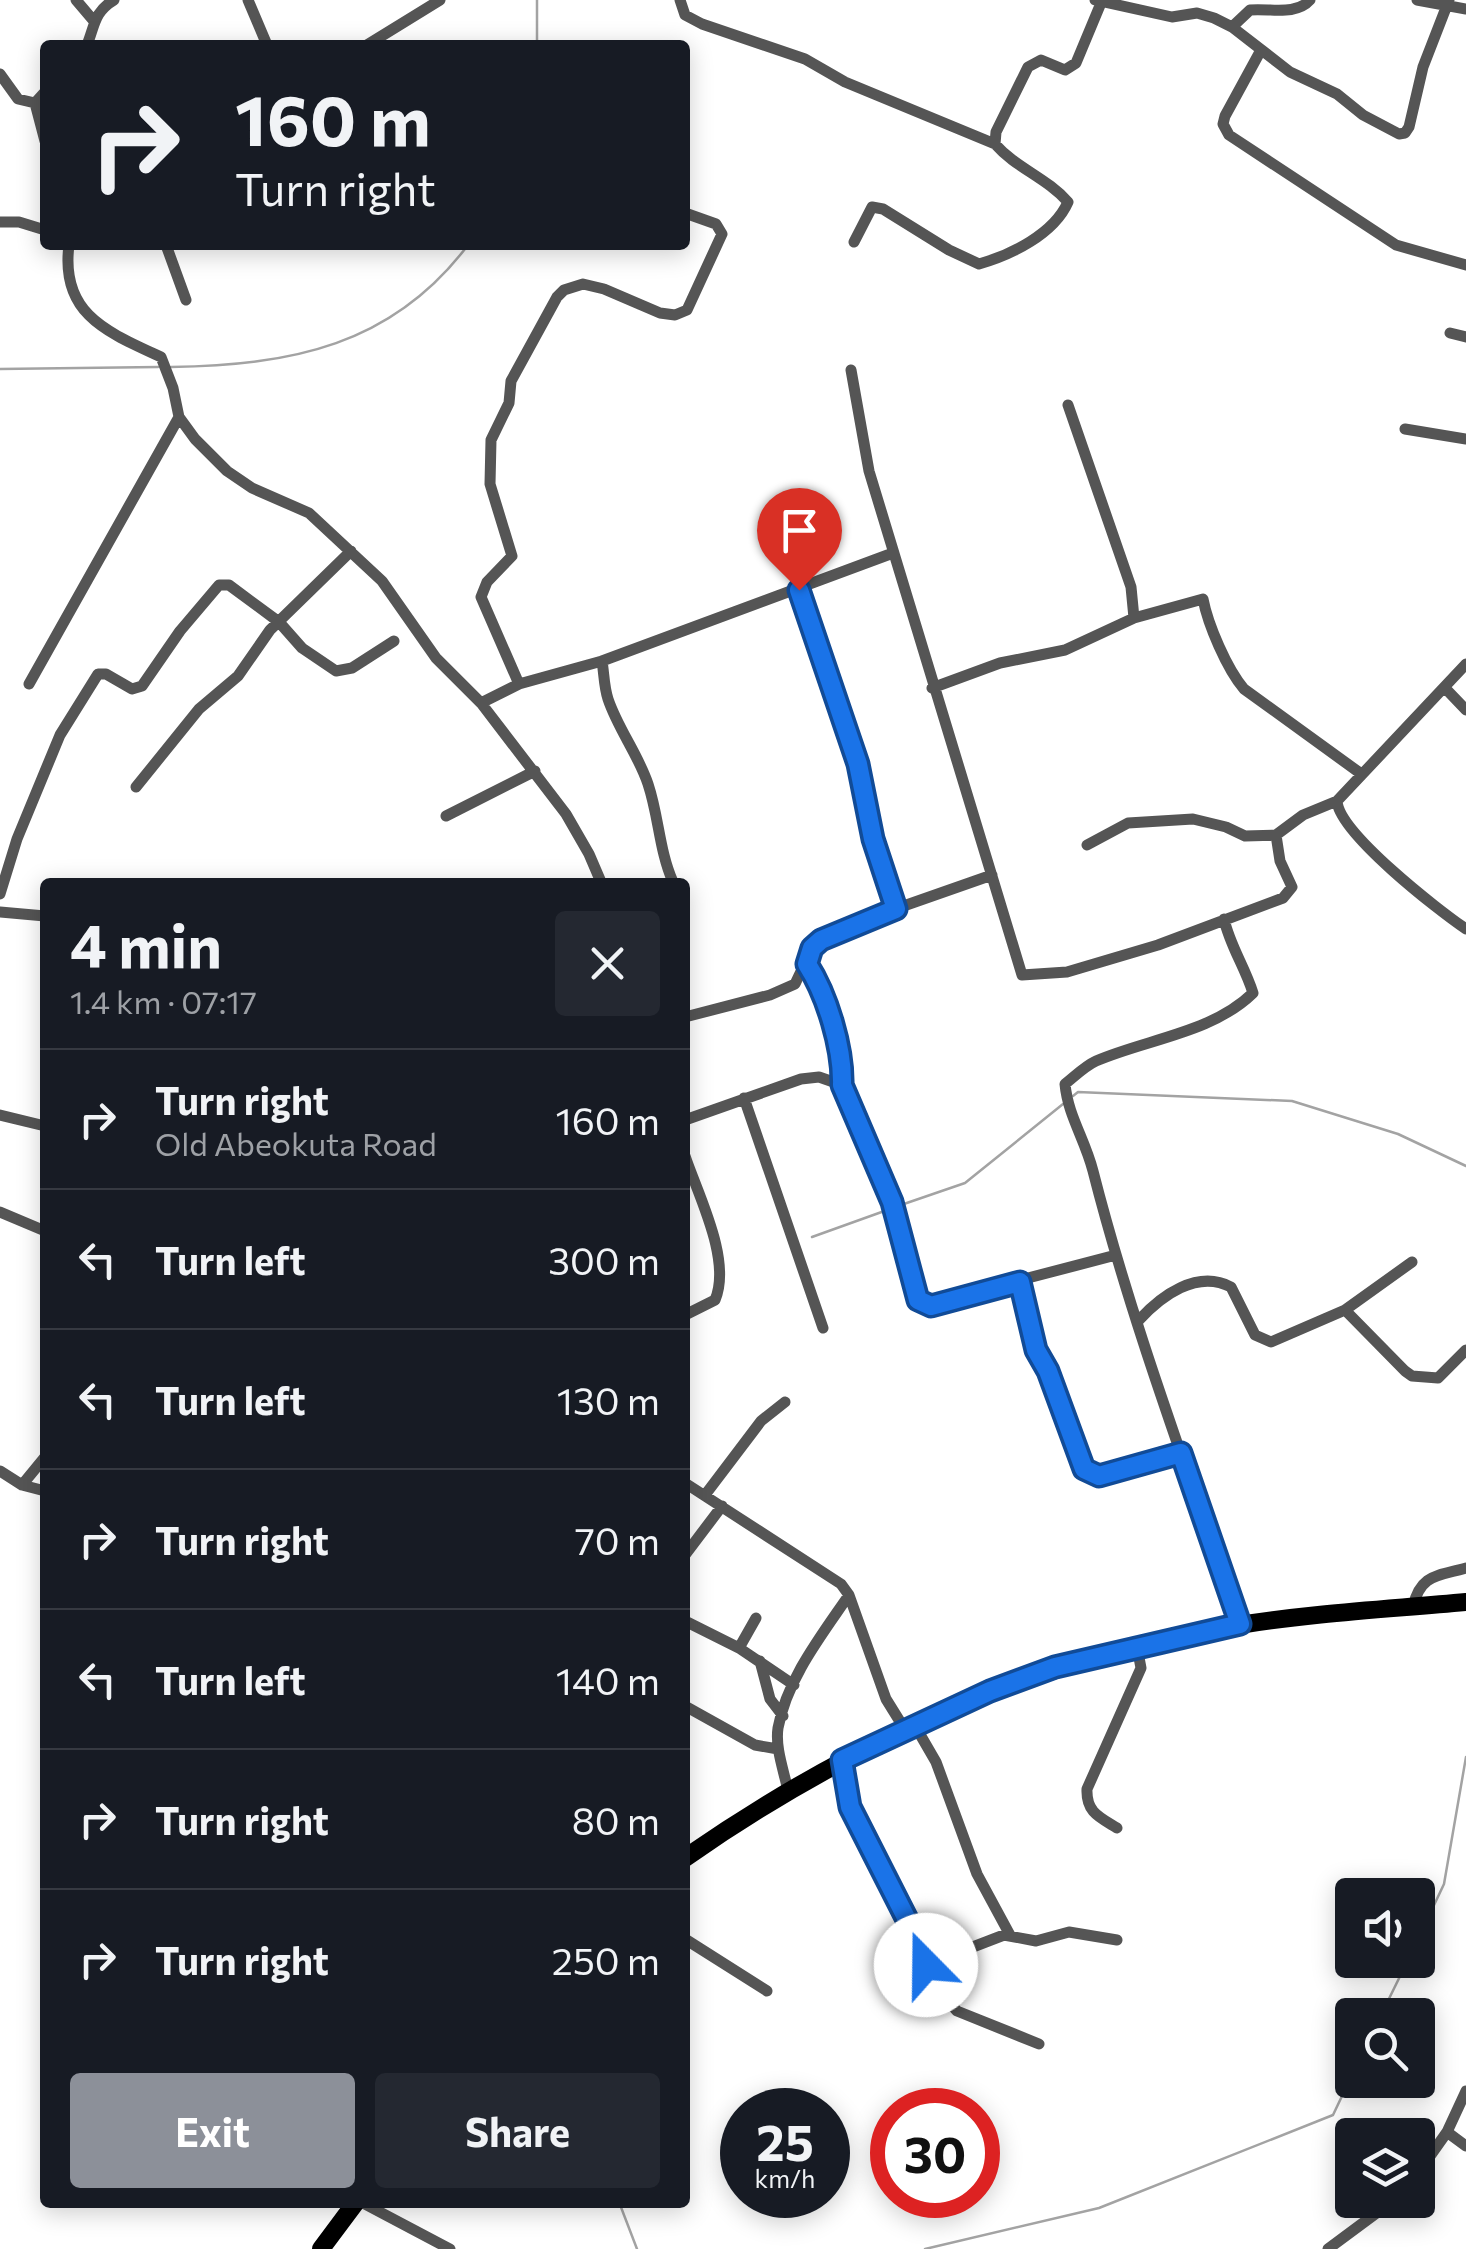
<!DOCTYPE html>
<html lang="en">
<head>
<meta charset="utf-8">
<style>
	body { margin:0; font-family:Commissioner,sans-serif; background:#242831; color:#f1f3f6; height:100vh; display:flex; flex-direction:column; font-size:38px; white-space:nowrap }
	* { box-sizing:border-box; margin:0 }
	p { font-size:32px; color:#9ea1a6 }
	.icon { flex:none; width:55px; height:55px; fill:none; stroke:currentColor; stroke-width:2; stroke-linecap:round; stroke-linejoin:round }
	.map { position:relative; flex:1; overflow:hidden }
	.sheet { position:absolute; left:40px; top:878px; width:650px; height:1330px; display:flex; flex-direction:column; background:#171b24; border-radius:10px; box-shadow:0 5px 25px #0003 }
	.sheet>* { flex:none }
	.guide { position:absolute; left:40px; top:40px; width:650px; height:210px; border-radius:10px; box-shadow:0 5px 25px #0003; background:#171b24; color:#f1f3f6; overflow:hidden }
	.buttons { position:absolute; left:1335px; top:1878px; display:grid; gap:20px }
	.buttons a { display:grid; place-items:center; width:100px; height:100px; border-radius:10px; background:#171b24; box-shadow:0 5px 25px #0003; font-size:50px }
	.speed { position:absolute; left:720px; top:2088px; display:flex; gap:20px; font-size:50px; font-weight:700; text-align:center }
	.speed>* { display:grid; place-content:center; width:130px; height:130px; border-radius:50%; background:#171b24; box-shadow:0 5px 25px #0003; line-height:1 }
	.speed small { font-size:25px; font-weight:400 }
	.speed .limit { border:15px solid #d22; background:#fff; color:#111 }
	.pin { position:absolute; display:grid; place-items:center; width:85px; height:85px; color:#fff; margin:-102px -42px; border-radius:50% 50% 50% 0; rotate:-45deg; box-shadow:0 0 10px #0007 }
	.pin .icon { rotate:45deg }
	.me { position:absolute; width:110px; margin:-55px; rotate:338deg; stroke-linejoin:round; filter:drop-shadow(0 0 8px #0008) }
	.turn { display:flex; align-items:center; gap:35px; height:210px; padding:0 30px; font-size:45px }
	.turn .icon { width:130px; height:130px; stroke-width:2.5 }
	.turn b { display:block; font-size:70px; line-height:85px }
	.round { display:grid; place-items:center; flex:none; width:105px; height:105px; border-radius:10px; background:#242831 }
	.overview { display:flex; align-items:center; justify-content:space-between; height:170px; padding:0 30px }
	h1 { font-size:60px; font-weight:700; line-height:75px }
	.primary-button { display:flex; gap:20px; margin-top:auto; padding:20px 30px }
	.primary-button a { flex:1; height:115px; border-radius:10px; background:#8c9099; color:#fff; font-size:40px; font-weight:700; line-height:115px; text-align:center }
	.primary-button a+a { background:#242831; color:#f1f3f6 }
	ul { padding:0; list-style:none }
	li { display:flex; align-items:center; gap:30px; height:140px; padding:0 30px; border-top:2px solid #363941 }
	li div { flex:1 }
	li b { display:block; font-size:38px }
	li em { font-style:normal }
	.map>svg:first-child { display:block }
	.lines { fill:none; stroke-linecap:round; stroke-linejoin:round }
	.stream { stroke:#a3a3a3; stroke-width:2.5 }
	.minor { stroke:#555; stroke-width:11 }
	.trunk { stroke:#000; stroke-width:18 }
	.route-casing { stroke:#114b97; stroke-width:25 }
	.route { stroke:#1a73e8; stroke-width:18 }
</style>
</head>
<body>
<div class="map">
<svg width="1466" height="2249" viewBox="0 0 1466 2249">
	<rect width="100%" height="100%" fill="#fff"/>
	<g class="lines">
		<!-- stream -->
		<path class="stream" d="M537,0v45
			M171,367c120,-2 221,-21 297,-122
			M0,369l158,-2
			M1073,1096l5,-4 214,9 106,33 68,32
			M898,1206l67,-23 98,-79
			M812,1237l78,-28
			M1418,1939l26,-55 22,-127
			M1381,2015l27,-55
			M619,2202l18,47
			M925,2249l174,-41 234,-93 19,-40"/>
		<!-- minor -->
		<path class="minor" d="M76,0l17,20
			M248,0l19,45
			M680,0l5,15 17,9 103,35 40,23 150,62
			M1095,0l77,17 25,-4 17,5 18,9 58,45 47,22 26,21 36,19 6,-1 4,-6 14,-60 26,-67
			M1417,0l49,9
			M1232,27l18,-17c19,-2 46,6 60,-10
			M87,45c8,-20 7,-33 27,-45
			M367,45l73,-45
			M1261,50l-36,66 -2,8 6,11 167,110 70,20
			M0,74l18,25 17,4
			M45,92l-10,11 10,38
			M0,222h19l26,8
			M854,242l18,-35 11,2 66,41 30,14c32,-9 75,-30 89,-62 -21,-24 -52,-34 -73,-58l1,-12 32,-65 13,-7 24,10 11,-7 25,-60
			M69,245c-9,69 38,87 92,112l12,31 6,29 16,22 32,32 25,17 57,25 73,68 54,77 45,45 85,111 23,40 12,28
			M166,245l20,55
			M1450,333l16,4
			M851,370l18,101 153,504 45,-3 91,-27 125,-47 9,-11 -12,-26 -4,-26 27,-20 34,-14
			M1068,405l63,182 3,31
			M1405,429l61,10
			M1466,664l-129,137c2,32 101,109 129,128
			M29,684l150,-267
			M519,684l-38,-87 6,-15 25,-26 -22,-72 1,-44 18,-37 2,-22 46,-84 7,-7 19,-6 21,5 56,24 15,2 12,-5 35,-76 -6,-10 -31,-11
			M932,688l68,-25 65,-13 69,-32 69,-19c5,26 24,70 41,90l116,84
			M1445,688l21,22
			M481,703l38,-19 83,-23
			M136,787l63,-78 39,-33 32,-46 81,-79
			M446,816l89,-45
			M1087,845l41,-22 65,-4 33,8 19,9 31,-1
			M673,882c-14,-32 -14,-65 -25,-98 -10,-30 -30,-55 -40,-85 -4,-12 -4,-26 -6,-38l291,-108
			M0,894l17,-55 43,-104 38,-61h8l26,15 10,-3 38,-55 39,-46h10l50,37 23,26 34,23 16,-3 42,-27
			M895,909l97,-34
			M0,912l45,4
			M1224,919c6,27 21,48 29,74 -41,40 -106,46 -157,68 -11,5 -21,15 -31,23 3,32 20,55 28,87 39,153 96,303 147,454
			M807,963c21,34 35,82 35,122
			M685,1017l85,-22 25,-11 17,-36 9,-8 74,-31 -22,-70 -15,-76 -59,-174
			M744,1098l79,230
			M0,1115l45,11
			M685,1120l116,-41 18,-2 23,8 50,117 26,98 7,5 191,-50
			M685,1156c13,39 47,104 30,144l-30,15
			M0,1212l45,19
			M1020,1281l17,69 11,21 36,98 15,7 82,-23
			M1345,1310l60,61 7,5 26,2 28,-28
			M1139,1320c22,-24 58,-51 92,-33l24,48 16,7 74,-32 67,-48
			M0,1471l22,14 23,6
			M685,1483l156,101 8,11 37,104 18,29
			M22,1485l23,-28
			M705,1495l56,-74 24,-19
			M685,1555l37,-49
			M1413,1607c7,-33 25,-31 53,-39
			M685,1621l54,27 55,37
			M739,1648l17,-30
			M760,1661l10,38 13,17
			M685,1706l70,39 23,4
			M914,1724l22,38 41,112 33,61
			M842,1760l8,47 72,142 11,35 24,27 82,33
			M788,1791c-4,-20 -13,-43 -10,-63 9,-49 43,-92 71,-133
			M1117,1828c-18,-11 -31,-16 -30,-39l54,-121 -4,-21
			M685,1939l82,52
			M926,1965l78,-30 32,6 33,-9 48,8
			M1447,2132l19,14
			M1418,2173l29,-41 19,-41
			M361,2202l89,47
			M1328,2249l66,-49"/>
		<!-- trunk -->
		<path class="trunk" d="M685,1858c168,-117 351,-200 554,-233 75,-12 152,-16 227,-23
			M321,2249l35,-47"/>
	</g>
	<g class="lines">
		<defs>
			<path id="route" d="M799,590l59,174 15,75 23,70 -75,31 -9,8 -5,16c20,31 36,84 35,121l50,117 26,98 13,6 89,-24 16,68 12,21 36,98 15,7 82,-23 59,171 -185,43 -65,24 -148,69 8,47 72,142 4,16"/>
		</defs>
		<!-- route casing -->
		<use href="#route" class="route-casing"/>
		<!-- route -->
		<use href="#route" class="route"/>
	</g>
</svg>
<div class="buttons">
<a><svg class="icon" aria-label="sound" viewBox="0 0 24 24"><path d="M4 9h4l5-4v14l-5-4H4zM17 9q2 3 0 6"/></svg></a>
<a><svg class="icon" aria-label="search" viewBox="0 0 24 24"><circle cx="10" cy="10" r="6"/><path d="M15 15l6 6"/></svg></a>
<a><svg class="icon" aria-label="layers" viewBox="0 0 24 24"><path d="M12 4l9 5-9 5-9-5zM3 14l9 5 9-5"/></svg></a>
</div>
<div class="speed"><div>25<small>km/h</small></div><div class="limit">30</div></div>
<div class="pin" style="left:799px;top:590px;background:#d93025"><svg class="icon" aria-label="arrive" viewBox="0 0 24 24"><path d="M6 21V4h12l-3 4 3 4H6"/></svg></div>
<svg class="me" style="left:926px;top:1965px" viewBox="-20 -20 40 40"><circle r="19" fill="#fff"/><path d="M0-13L10 11 0 6-10 11z" fill="#1a73e8"/></svg>
<div class="guide">
<div class="turn"><svg class="icon" aria-label="right" viewBox="0 0 24 24"><path d="M7 20v-9h11M14 6l5 5-5 5"/></svg><div><b>160 m</b>Turn right</div></div>
</div>
<section class="sheet">
<div class="overview"><div><h1>4 min</h1><p>1.4 km · 07:17</p></div><a class="round"><svg class="icon" aria-label="close" viewBox="0 0 24 24"><path d="M6 6l12 12M18 6L6 18"/></svg></a></div>
<ul>
<li><svg class="icon" aria-label="right" viewBox="0 0 24 24"><path d="M7 20v-9h11M14 6l5 5-5 5"/></svg><div><b>Turn right</b><p>Old Abeokuta Road</p></div><em>160 m</em></li>
<li><svg class="icon" aria-label="left" viewBox="0 0 24 24"><path d="M17 20v-9H6M10 6l-5 5 5 5"/></svg><div><b>Turn left</b></div><em>300 m</em></li>
<li><svg class="icon" aria-label="left" viewBox="0 0 24 24"><path d="M17 20v-9H6M10 6l-5 5 5 5"/></svg><div><b>Turn left</b></div><em>130 m</em></li>
<li><svg class="icon" aria-label="right" viewBox="0 0 24 24"><path d="M7 20v-9h11M14 6l5 5-5 5"/></svg><div><b>Turn right</b></div><em>70 m</em></li>
<li><svg class="icon" aria-label="left" viewBox="0 0 24 24"><path d="M17 20v-9H6M10 6l-5 5 5 5"/></svg><div><b>Turn left</b></div><em>140 m</em></li>
<li><svg class="icon" aria-label="right" viewBox="0 0 24 24"><path d="M7 20v-9h11M14 6l5 5-5 5"/></svg><div><b>Turn right</b></div><em>80 m</em></li>
<li><svg class="icon" aria-label="right" viewBox="0 0 24 24"><path d="M7 20v-9h11M14 6l5 5-5 5"/></svg><div><b>Turn right</b></div><em>250 m</em></li>
</ul>
<div class="primary-button"><a>Exit</a><a>Share</a></div>
</section>
</div>
</body>
</html>
